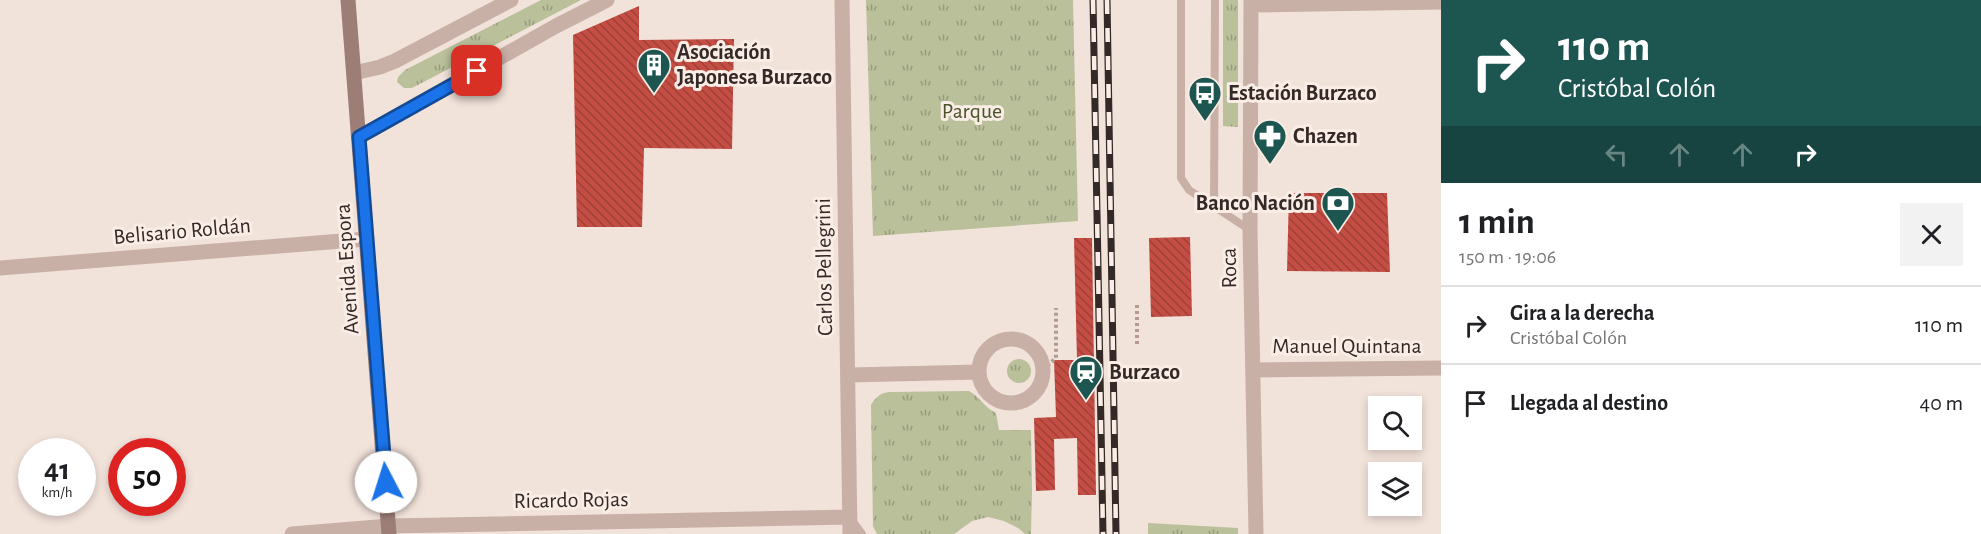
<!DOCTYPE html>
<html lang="es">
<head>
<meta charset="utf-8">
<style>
	body { margin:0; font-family:"Alegreya Sans",sans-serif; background:#f2f2f2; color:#202124; height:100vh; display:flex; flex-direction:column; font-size:22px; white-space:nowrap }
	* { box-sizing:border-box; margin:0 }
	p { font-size:20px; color:#757577 }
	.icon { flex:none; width:33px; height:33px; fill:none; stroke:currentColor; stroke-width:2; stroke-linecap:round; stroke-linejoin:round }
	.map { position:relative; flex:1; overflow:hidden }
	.drawer { display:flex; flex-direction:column; background:#fff; width:540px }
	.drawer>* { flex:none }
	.top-card { background:#1d5550; color:#fff; overflow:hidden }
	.fabs { position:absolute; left:1368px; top:396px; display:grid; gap:12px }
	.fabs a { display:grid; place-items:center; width:54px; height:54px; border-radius:0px; background:#fff; box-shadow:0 3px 9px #0003; font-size:30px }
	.speed { position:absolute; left:18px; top:438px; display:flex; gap:12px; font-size:30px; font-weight:700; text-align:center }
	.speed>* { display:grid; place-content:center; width:78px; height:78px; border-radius:50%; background:#fff; box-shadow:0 3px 9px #0003; line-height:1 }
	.speed small { font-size:15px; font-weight:400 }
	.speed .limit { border:9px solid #d22; background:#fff; color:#111 }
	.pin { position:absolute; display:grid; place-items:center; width:51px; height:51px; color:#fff; margin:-26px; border-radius:12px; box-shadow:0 3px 9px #0006 }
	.me { position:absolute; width:66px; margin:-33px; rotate:355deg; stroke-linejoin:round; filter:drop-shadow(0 0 4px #0008) }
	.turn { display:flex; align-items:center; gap:21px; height:126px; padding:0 18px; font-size:27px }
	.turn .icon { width:78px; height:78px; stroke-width:2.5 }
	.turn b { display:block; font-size:42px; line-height:51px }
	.lanes { display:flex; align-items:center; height:57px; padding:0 18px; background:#0003; justify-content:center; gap:30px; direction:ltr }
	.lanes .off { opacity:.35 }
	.round { display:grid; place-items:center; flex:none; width:63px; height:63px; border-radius:0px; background:#f2f2f2 }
	.head { display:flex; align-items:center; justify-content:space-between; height:102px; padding:0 18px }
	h1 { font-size:36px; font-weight:700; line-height:45px }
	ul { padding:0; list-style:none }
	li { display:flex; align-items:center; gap:18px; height:78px; padding:0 18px; border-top:2px solid #e0e0e0 }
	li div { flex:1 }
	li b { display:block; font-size:22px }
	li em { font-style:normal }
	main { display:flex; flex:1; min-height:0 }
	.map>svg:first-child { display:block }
	.grass { fill:url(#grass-tufts) }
	.building { fill:url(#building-back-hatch) }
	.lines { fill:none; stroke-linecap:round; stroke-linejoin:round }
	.path { stroke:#b49a90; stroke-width:4; stroke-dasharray:3 3; stroke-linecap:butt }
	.lane { stroke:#c9b0a6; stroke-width:8 }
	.street { stroke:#c9b0a6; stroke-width:15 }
	.secondary { stroke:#9c7e77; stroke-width:15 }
	.rail-casing { stroke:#352927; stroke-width:7 }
	.rail { stroke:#f9ede6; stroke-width:4.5; stroke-dasharray:14; stroke-linecap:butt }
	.route-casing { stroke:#114b97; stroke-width:15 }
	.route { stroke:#1a73e8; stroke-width:10 }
	.labels { text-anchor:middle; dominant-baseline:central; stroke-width:6; stroke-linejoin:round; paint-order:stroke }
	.poi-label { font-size:22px; font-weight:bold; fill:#352927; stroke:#f9ede6; text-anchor:start }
	.park-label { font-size:22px; fill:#4b532b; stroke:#f9ede6 }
	.street-label { font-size:22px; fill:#352927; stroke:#f9ede6 }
</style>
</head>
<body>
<main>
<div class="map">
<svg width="1441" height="534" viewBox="0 0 1441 534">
	<defs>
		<pattern id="grass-tufts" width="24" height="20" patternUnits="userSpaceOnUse" patternTransform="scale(1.5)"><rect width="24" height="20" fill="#b9c09a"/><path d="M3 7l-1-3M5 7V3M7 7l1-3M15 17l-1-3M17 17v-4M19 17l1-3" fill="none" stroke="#979c7e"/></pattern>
		<pattern id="building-back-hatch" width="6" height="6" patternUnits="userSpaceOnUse" patternTransform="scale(1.5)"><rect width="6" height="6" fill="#c44d44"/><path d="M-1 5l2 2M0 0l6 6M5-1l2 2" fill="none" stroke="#a04039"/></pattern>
	</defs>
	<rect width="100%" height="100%" fill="#f1e2da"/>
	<!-- grass -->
	<path class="grass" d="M541,0h40l-169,88h-8l-7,-6 1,-5 7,-7z
		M866,0h207l5,221 -205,15z
		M1223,0h15v127l-15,-1z
		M1007 371a12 12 0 1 1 24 0a12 12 0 1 1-24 0Z
		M969,391c10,5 16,17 27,22l3,17h32l1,61 -1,43h-6l-7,-6 -14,-7 -16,-4 -16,4 -18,13h-77l-4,-8 -2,-121c5,-8 9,-12 19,-13z
		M1148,523l90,5v6h-90z"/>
	<!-- building -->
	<path class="building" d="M639,6v34l95,-1 -2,110 -88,-1 -2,79h-65l-4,-192z
		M1289,193h98l3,79 -103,-1z
		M1190,237l2,79 -41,1 -2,-79z
		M1074,238h18l4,257h-18l-1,-57 -23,1 1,51 -19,1 -2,-73 22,-1 -2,-57h23z"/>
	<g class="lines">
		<!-- path -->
		<path class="path" d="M1137,305v39
			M1043,370l13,-12v-50"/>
		<!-- lane -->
		<path class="lane" d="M1181,0v178l8,12 61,40
			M1214,208l1,-208
			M850,518l12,16"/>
		<!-- street -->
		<path class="street" d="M842,0l8,534
			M1251,0l-1,231 6,303
			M1252,5l189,-3
			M354,73l26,-6 15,-6 116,-61
			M359,137l197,-111 51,-26
			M0,268l367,-29
			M979 371a32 32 0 1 1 64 0a32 32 0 1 1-64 0Z
			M1253,370l188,-2
			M849,375l130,-3
			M292,534l97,-8 461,-9"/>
		<!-- secondary -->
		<path class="secondary" d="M348,0l41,534"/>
		<defs>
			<path id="rail" d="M1093,0l10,534
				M1107,0l9,534"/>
		</defs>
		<!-- rail casing -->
		<use href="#rail" class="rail-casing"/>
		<!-- rail -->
		<use href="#rail" class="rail"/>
	</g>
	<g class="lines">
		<defs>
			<path id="route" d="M386,482l-27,-345 118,-66"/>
		</defs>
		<!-- route casing -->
		<use href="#route" class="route-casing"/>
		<!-- route -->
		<use href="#route" class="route"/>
	</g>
	<!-- icons -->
	<defs>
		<symbol id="building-pin" viewBox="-11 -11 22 30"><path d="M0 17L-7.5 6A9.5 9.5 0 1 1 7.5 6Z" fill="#1d5550" stroke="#f9ede6"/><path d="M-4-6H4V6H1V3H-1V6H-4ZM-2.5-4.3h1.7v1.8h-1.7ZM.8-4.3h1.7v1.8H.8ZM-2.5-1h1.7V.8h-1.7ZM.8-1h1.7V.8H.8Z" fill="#fff"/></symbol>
		<symbol id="bus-pin" viewBox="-11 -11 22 30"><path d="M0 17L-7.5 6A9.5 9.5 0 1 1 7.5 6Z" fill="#1d5550" stroke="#f9ede6"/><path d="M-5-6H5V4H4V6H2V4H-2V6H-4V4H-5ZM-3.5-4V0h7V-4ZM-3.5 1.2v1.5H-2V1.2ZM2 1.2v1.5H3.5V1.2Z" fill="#fff"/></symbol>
		<symbol id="pharmacy-pin" viewBox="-11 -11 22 30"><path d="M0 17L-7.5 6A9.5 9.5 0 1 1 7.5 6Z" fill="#1d5550" stroke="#f9ede6"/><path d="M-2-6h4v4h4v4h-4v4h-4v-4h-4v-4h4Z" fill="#fff"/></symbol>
		<symbol id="bank-pin" viewBox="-11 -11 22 30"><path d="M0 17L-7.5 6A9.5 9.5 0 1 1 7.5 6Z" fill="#1d5550" stroke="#f9ede6"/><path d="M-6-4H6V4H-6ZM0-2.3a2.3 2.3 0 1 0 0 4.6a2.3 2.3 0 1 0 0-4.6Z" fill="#fff"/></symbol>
		<symbol id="station-pin" viewBox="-11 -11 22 30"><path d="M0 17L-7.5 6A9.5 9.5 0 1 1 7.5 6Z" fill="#1d5550" stroke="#f9ede6"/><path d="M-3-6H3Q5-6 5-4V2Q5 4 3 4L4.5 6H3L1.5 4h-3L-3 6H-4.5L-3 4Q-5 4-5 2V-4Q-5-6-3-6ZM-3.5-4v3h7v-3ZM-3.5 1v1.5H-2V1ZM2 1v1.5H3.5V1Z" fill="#fff"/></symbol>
	</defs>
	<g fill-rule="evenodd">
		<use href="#building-pin" x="635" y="46" width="38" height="52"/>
		<use href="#bus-pin" x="1186" y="74" width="38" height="52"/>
		<use href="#pharmacy-pin" x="1251" y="117" width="38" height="52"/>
		<use href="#bank-pin" x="1319" y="184" width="38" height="52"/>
		<use href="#station-pin" x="1067" y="353" width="38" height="52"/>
	</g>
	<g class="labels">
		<!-- poi labels -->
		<g class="poi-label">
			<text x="677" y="52">Asociación<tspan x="677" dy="25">Japonesa Burzaco</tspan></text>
			<text x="1228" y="93">Estación Burzaco</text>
			<text x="1293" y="136">Chazen</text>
			<text x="1315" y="203" text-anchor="end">Banco Nación</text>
			<text x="1109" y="372">Burzaco</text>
		</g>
		<!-- park labels -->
		<g class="park-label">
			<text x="972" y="111">Parque</text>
		</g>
		<!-- street labels -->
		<g class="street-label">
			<text transform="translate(182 231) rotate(-5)">Belisario Roldán</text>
			<text transform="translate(824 267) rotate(-91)">Carlos Pellegrini</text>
			<text transform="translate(1229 268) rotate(-91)">Roca</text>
			<text transform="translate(347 269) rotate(-94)">Avenida Espora</text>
			<text x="1347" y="346">Manuel Quintana</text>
			<text transform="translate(571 500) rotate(-1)">Ricardo Rojas</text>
		</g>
	</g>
</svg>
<div class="fabs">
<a><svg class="icon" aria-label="search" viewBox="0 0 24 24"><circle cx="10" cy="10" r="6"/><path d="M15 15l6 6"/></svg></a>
<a><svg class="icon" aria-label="layers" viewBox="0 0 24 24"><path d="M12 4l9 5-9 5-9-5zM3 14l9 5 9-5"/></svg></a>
</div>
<div class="speed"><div>41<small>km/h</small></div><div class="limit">50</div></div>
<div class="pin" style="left:477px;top:71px;background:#d93025"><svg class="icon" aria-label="arrive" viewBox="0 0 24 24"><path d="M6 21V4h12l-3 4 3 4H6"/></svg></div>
<svg class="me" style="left:386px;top:482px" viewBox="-20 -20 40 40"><circle r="19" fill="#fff"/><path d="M0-13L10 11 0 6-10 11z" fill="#1a73e8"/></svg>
</div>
<section class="drawer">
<div class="top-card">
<div class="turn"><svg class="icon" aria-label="right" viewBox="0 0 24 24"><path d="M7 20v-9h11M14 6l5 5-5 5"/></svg><div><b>110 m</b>Cristóbal Colón</div></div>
<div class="lanes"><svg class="icon off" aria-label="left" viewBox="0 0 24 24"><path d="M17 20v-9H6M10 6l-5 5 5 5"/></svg><svg class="icon off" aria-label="ahead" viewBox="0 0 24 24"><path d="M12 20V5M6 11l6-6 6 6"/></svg><svg class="icon off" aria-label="ahead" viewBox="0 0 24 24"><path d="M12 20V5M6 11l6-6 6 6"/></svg><svg class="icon" aria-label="right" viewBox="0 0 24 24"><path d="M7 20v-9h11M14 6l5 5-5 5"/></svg></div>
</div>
<div class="head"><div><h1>1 min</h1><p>150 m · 19:06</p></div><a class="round"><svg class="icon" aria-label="close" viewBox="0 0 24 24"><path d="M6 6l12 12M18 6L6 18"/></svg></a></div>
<ul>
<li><svg class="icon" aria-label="right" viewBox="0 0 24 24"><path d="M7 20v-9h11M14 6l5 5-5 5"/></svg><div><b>Gira a la derecha</b><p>Cristóbal Colón</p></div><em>110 m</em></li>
<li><svg class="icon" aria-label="arrive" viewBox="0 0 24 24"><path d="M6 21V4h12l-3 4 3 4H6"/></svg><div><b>Llegada al destino</b></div><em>40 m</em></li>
</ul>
</section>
</main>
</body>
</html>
